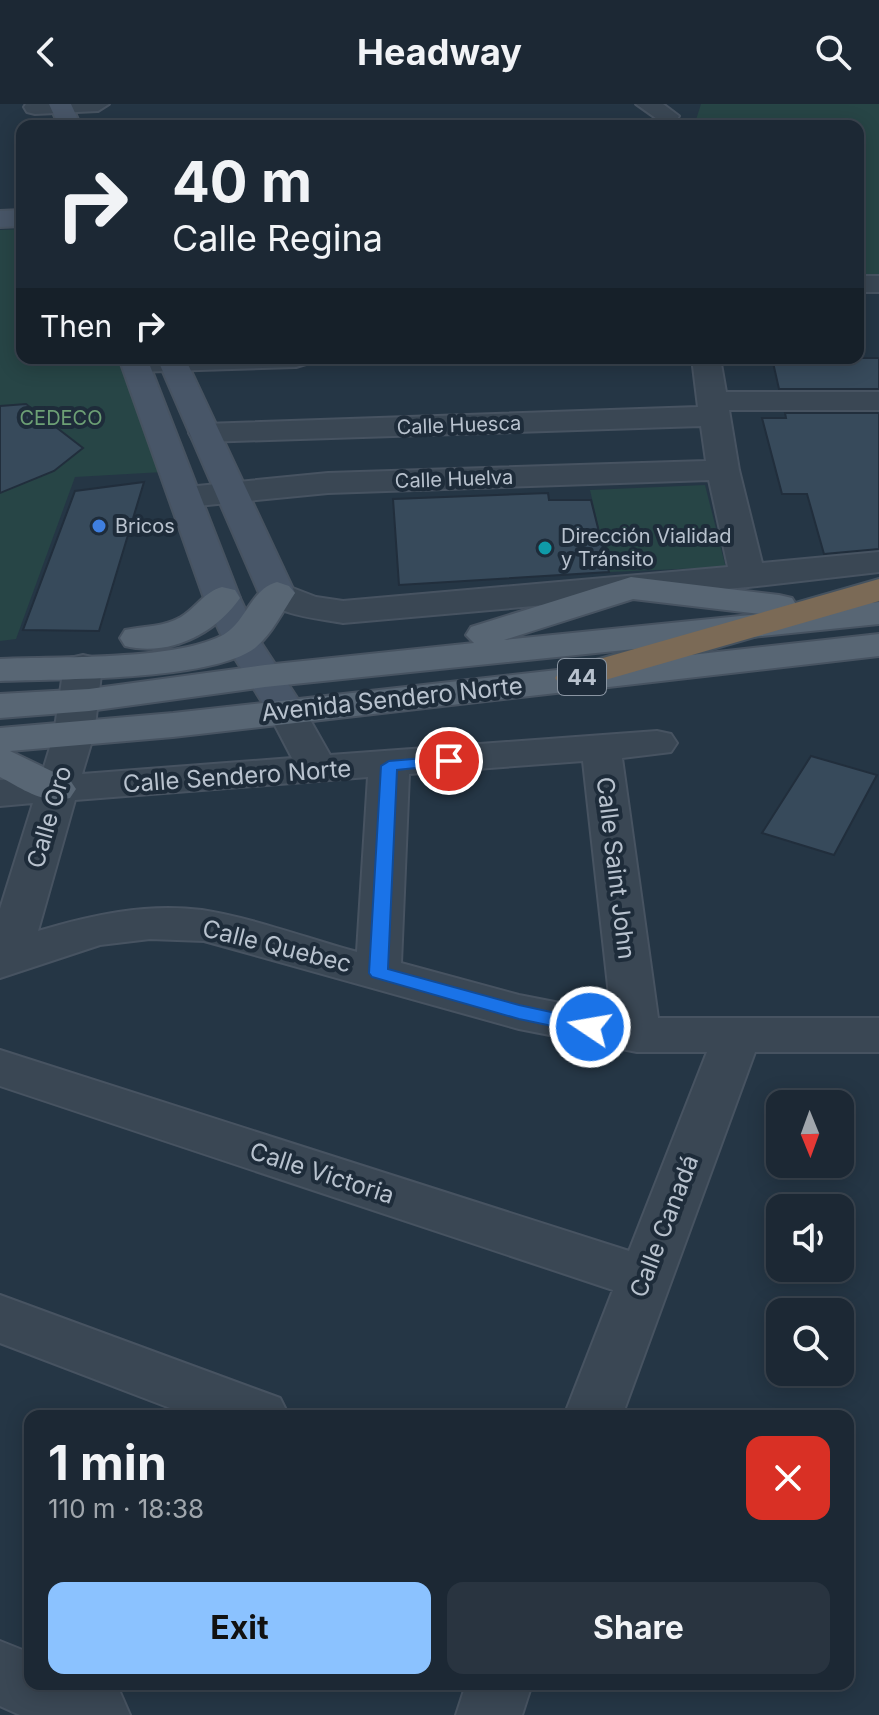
<!DOCTYPE html>
<html lang="en">
<head>
<meta charset="utf-8">
<style>
	body { margin:0; font-family:Inter,sans-serif; background:#293440; color:#f1f3f6; height:100vh; display:flex; flex-direction:column; font-size:30px; white-space:nowrap }
	* { box-sizing:border-box; margin:0 }
	p { font-size:26px; color:#a0a6ac }
	.icon { flex:none; width:44px; height:44px; fill:none; stroke:currentColor; stroke-width:2; stroke-linecap:round; stroke-linejoin:round }
	.map { position:relative; flex:1; overflow:hidden }
	.sheet { position:absolute; left:24px; top:1306px; width:830px; height:280px; display:flex; flex-direction:column; background:#1c2834; border-radius:16px; box-shadow:0 4px 20px #0003,0 0 0 2px #3a444f }
	.sheet>* { flex:none }
	.banner { position:absolute; left:16px; top:16px; width:848px; height:244px; border-radius:16px; box-shadow:0 4px 20px #0003,0 0 0 2px #3a444f; background:#1c2834; color:#f1f3f6; overflow:hidden }
	.needle { width:52px; rotate:179deg }
	.controls { position:absolute; left:766px; top:986px; display:grid; gap:16px }
	.controls a { display:grid; place-items:center; width:88px; height:88px; border-radius:16px; background:#1c2834; box-shadow:0 4px 20px #0003,0 0 0 2px #3a444f; font-size:40px }
	.pin { position:absolute; display:grid; place-items:center; width:68px; height:68px; color:#fff; margin:-34px; border:4px solid #fff; border-radius:50%; box-shadow:0 2px 8px #0007 }
	.me { position:absolute; width:88px; margin:-44px; rotate:282deg; stroke-linejoin:round; filter:drop-shadow(0 0 6px #0008) }
	.turn { display:flex; align-items:center; gap:28px; height:168px; padding:0 24px; font-size:36px }
	.turn .icon { width:104px; height:104px; stroke-width:2.5 }
	.turn b { display:block; font-size:56px; line-height:68px }
	.then { display:flex; align-items:center; height:76px; padding:0 24px; background:#0003; gap:16px; font-size:30px }
	.round { display:grid; place-items:center; flex:none; width:84px; height:84px; border-radius:16px; background:#293440 }
	.summary { display:flex; align-items:center; justify-content:space-between; height:136px; padding:0 24px }
	h1 { font-size:48px; font-weight:700; line-height:60px }
	.action { display:flex; gap:16px; margin-top:auto; padding:16px 24px }
	.action a { flex:1; height:92px; border-radius:16px; background:#8bc2ff; color:#111; font-size:32px; font-weight:700; line-height:92px; text-align:center }
	.action a+a { background:#293440; color:#f1f3f6 }
	header { display:flex; justify-content:space-between; align-items:center; height:104px; padding:0 24px; background:#1c2834; font-size:36px; font-weight:700 }
	.map>svg:first-child { display:block }
	.green { fill:#274546 }
	.building { fill:#374a5b; stroke:#212e3c; stroke-width:2 }
	.lines { fill:none; stroke-linecap:round; stroke-linejoin:round }
	.street-casing { stroke:#475361; stroke-width:4 }
	.secondary-casing { stroke:#475361; stroke-width:4 }
	.primary-casing { stroke:#475361; stroke-width:4 }
	.highway-casing { stroke:#45525f; stroke-width:4 }
	.street { fill:#3a4754; fill-rule:evenodd }
	.secondary { fill:#485668; fill-rule:evenodd }
	.primary { fill:#586674; fill-rule:evenodd }
	.highway { fill:#7b6a56; fill-rule:evenodd }
	.route { fill:#1a73e8; stroke:#114b97; stroke-width:2 }
	.shop-dot { fill:#3f7fe0; stroke:#1e2c3a; stroke-width:3 }
	.culture-dot { fill:#0f9aa8; stroke:#1e2c3a; stroke-width:3 }
	.labels { text-anchor:middle; dominant-baseline:central; stroke-width:8; stroke-linejoin:round; paint-order:stroke }
	.far-park-label { font-size:20px; fill:#6da075; stroke:#1e2c3a }
	.far-street-label { font-size:20px; fill:#b8c2ce; stroke:#1e2c3a }
	.far-poi-label { font-size:20px; fill:#b8c2ce; stroke:#1e2c3a; text-anchor:start }
	.shield { fill:#1e2c3a; stroke:#8a95a2; stroke-width:2 }
	.shield-label { font-size:22px; font-weight:bold; fill:#b8c2ce }
	.street-label { font-size:24px; fill:#b8c2ce; stroke:#1e2c3a }
</style>
</head>
<body>
<header><svg class="icon" aria-label="back" viewBox="0 0 24 24"><path d="M15 5l-7 7 7 7"/></svg>Headway<svg class="icon" aria-label="search" viewBox="0 0 24 24"><circle cx="10" cy="10" r="6"/><path d="M15 15l6 6"/></svg></header>
<div class="map">
<svg width="879" height="1611" viewBox="0 0 879 1611">
	<rect width="100%" height="100%" fill="#253645"/>
	<!-- green -->
	<path class="green" d="M701,0h178v172l-21,-1v-149h-164z
		M22,125v129h95l46,114 -88,5 -59,162 -16,2v-411z
		M705,381l23,91 -22,4 -4,-12 -93,4 -19,-82z"/>
	<!-- building -->
	<path class="building" d="M772,254h107v31h-100z
		M26,300l57,44 -29,23 -54,22v-87z
		M785,309h94v136l-55,5 -17,-60h-25l-20,-76h24z
		M144,378l-45,149 -76,-1 52,-139z
		M548,389l1,7h42l18,72 -210,13 -6,-86z
		M811,652l66,19 -43,80 -72,-22z"/>
	<g class="lines">
		<defs>
			<path id="street" d="M26,0h83l-11,7 -63,3 -8,-2 -3,-5z
				M636,0h27l16,12 -3,5h-16z
				M858,172h21v16h-21z
				M124,254h186l-4,6 -10,3 -161,5 -10,-3 -4,-6z
				M692,254h28l6,34h153v18h-150l10,60 23,93 117,-11v20l-131,15 -405,36c-26,-5 -68,-7 -84,-30l6,-7 12,-4 39,15 27,4 385,-34 -19,-87 -381,13 -141,14 -12,-3 -4,-7 4,-7 12,-3 141,-14 378,-12 -5,-35 -497,16 -11,-2 -4,-7 4,-7 11,-2 494,-17z
				M83,551l13,3 6,8 -8,68 -12,40 210,-16 -25,-48 5,-8 14,-4 14,4 30,53 327,-24 14,3 6,9 -6,9 -49,6 36,260h221v34h-124l-133,364h-58l49,-126 -613,-204v-36l629,201 78,-199h-70l-118,-23 -315,-88 -54,-2 -50,6 -100,33v-69l33,-106 -33,3v-26l41,-3 13,-43 10,-68 6,-8zM583,657l28,252 -92,-18 -118,-32 8,-189zM368,673l-11,175c-48,-13 -108,-35 -155,-42 -57,-7 -111,5 -164,21l37,-131z
				M0,1191l280,103 9,18h-98l-191,-73z
				M0,1537l30,12v31h73l17,8 10,23h-110l-20,-9z
				M466,1580h66l-10,31h-66z"/>
			<path id="secondary" d="M49,0h22l10,22h-22z
				M22,106v16l-22,1v-16z
				M119,254h28l93,240 20,43 45,69 -5,8 -14,4 -14,-4 -48,-77 -20,-43z
				M157,254h28l110,235 -6,7 -12,4 -12,-4 -6,-7z"/>
			<path id="primary" d="M631,473l148,18 13,3 5,8 -4,5 86,-9v22l-614,63 -176,24 -89,7v-24l89,-5 176,-24 209,-22 -8,-8 5,-8zM633,495l127,15 -256,26z
				M277,478l12,4 6,7c-12,18 -23,41 -40,55 -44,33 -197,31 -255,33v-22c59,-3 170,2 221,-23 25,-12 29,-47 56,-54z
				M222,483l13,3 5,8c-25,36 -71,59 -115,48l-5,-8 5,-8c19,-4 39,-3 56,-13 16,-10 23,-25 41,-30z
				M879,530v22l-706,81 -163,14 60,29 6,9 -6,9c-26,7 -47,-9 -70,-21v-49l173,-15z"/>
			<path id="highway" d="M879,475v22l-305,88 -13,-3 -6,-8 6,-8z"/>
		</defs>
		<!-- street casing -->
		<use href="#street" class="street-casing"/>
		<!-- secondary casing -->
		<use href="#secondary" class="secondary-casing"/>
		<!-- primary casing -->
		<use href="#primary" class="primary-casing"/>
		<!-- highway casing -->
		<use href="#highway" class="highway-casing"/>
		<!-- street -->
		<use href="#street" class="street"/>
		<!-- secondary -->
		<use href="#secondary" class="secondary"/>
		<!-- primary -->
		<use href="#primary" class="primary"/>
		<!-- highway -->
		<use href="#highway" class="highway"/>
	</g>
	<!-- route -->
	<path class="route" d="M449,652l6,1 3,4 -3,3 -58,6 -9,199 131,36 78,17 2,5 -2,5 -7,2 -71,-15 -147,-42 -3,-4 12,-207 8,-5z"/>
	<!-- markers -->
	<circle class="shop-dot" cx="99" cy="422" r="8"/>
	<circle class="culture-dot" cx="545" cy="444" r="8"/>
	<g class="labels">
		<!-- far-park labels -->
		<g class="far-park-label">
			<text x="61" y="314">CEDECO</text>
		</g>
		<!-- far-street labels -->
		<g class="far-street-label">
			<text transform="translate(459 321) rotate(-2)">Calle Huesca</text>
			<text transform="translate(454 375) rotate(-2)">Calle Huelva</text>
		</g>
		<!-- far-poi labels -->
		<g class="far-poi-label">
			<text x="115" y="422">Bricos</text>
			<text x="561" y="432">Dirección Vialidad<tspan x="561" dy="23">y Tránsito</tspan></text>
		</g>
		<!-- shield labels -->
		<rect class="shield" x="558" y="555" width="48" height="36" rx="6"/>
		<g class="shield-label">
			<text x="582" y="573">44</text>
		</g>
		<!-- street labels -->
		<g class="street-label">
			<text transform="translate(392 595) rotate(-6)">Avenida Sendero Norte</text>
			<text transform="translate(237 672) rotate(-4)">Calle Sendero Norte</text>
			<text transform="translate(49 713) rotate(-74)">Calle Oro</text>
			<text transform="translate(616 764) rotate(83)">Calle Saint John</text>
			<text transform="translate(277 842) rotate(14)">Calle Quebec</text>
			<text transform="translate(322 1069) rotate(18)">Calle Victoria</text>
			<text transform="translate(664 1122) rotate(-69)">Calle Canadá</text>
		</g>
	</g>
</svg>
<div class="controls">
<a><svg class="needle" viewBox="-14 -14 28 28"><path d="M0-13l5 13h-10z" fill="#e53935"/><path d="M0 13l5-13h-10z" fill="#a0a6ac"/></svg></a>
<a><svg class="icon" aria-label="sound" viewBox="0 0 24 24"><path d="M4 9h4l5-4v14l-5-4H4zM17 9q2 3 0 6"/></svg></a>
<a><svg class="icon" aria-label="search" viewBox="0 0 24 24"><circle cx="10" cy="10" r="6"/><path d="M15 15l6 6"/></svg></a>
</div>
<div class="pin" style="left:449px;top:657px;background:#d93025"><svg class="icon" aria-label="arrive" viewBox="0 0 24 24"><path d="M6 21V4h12l-3 4 3 4H6"/></svg></div>
<svg class="me" style="left:590px;top:923px" viewBox="-20 -20 40 40"><circle r="17" fill="#1a73e8" stroke="#fff" stroke-width="3"/><path d="M0-11L8 9 0 5-8 9z" fill="#fff"/></svg>
<div class="banner">
<div class="turn"><svg class="icon" aria-label="right" viewBox="0 0 24 24"><path d="M7 20v-9h11M14 6l5 5-5 5"/></svg><div><b>40 m</b>Calle Regina</div></div>
<div class="then">Then<svg class="icon" aria-label="right" viewBox="0 0 24 24"><path d="M7 20v-9h11M14 6l5 5-5 5"/></svg></div>
</div>
<section class="sheet">
<div class="summary"><div><h1>1 min</h1><p>110 m · 18:38</p></div><a class="round" style="background:#d93025;color:#fff"><svg class="icon" aria-label="close" viewBox="0 0 24 24"><path d="M6 6l12 12M18 6L6 18"/></svg></a></div>
<div class="action"><a>Exit</a><a>Share</a></div>
</section>
</div>
</body>
</html>
